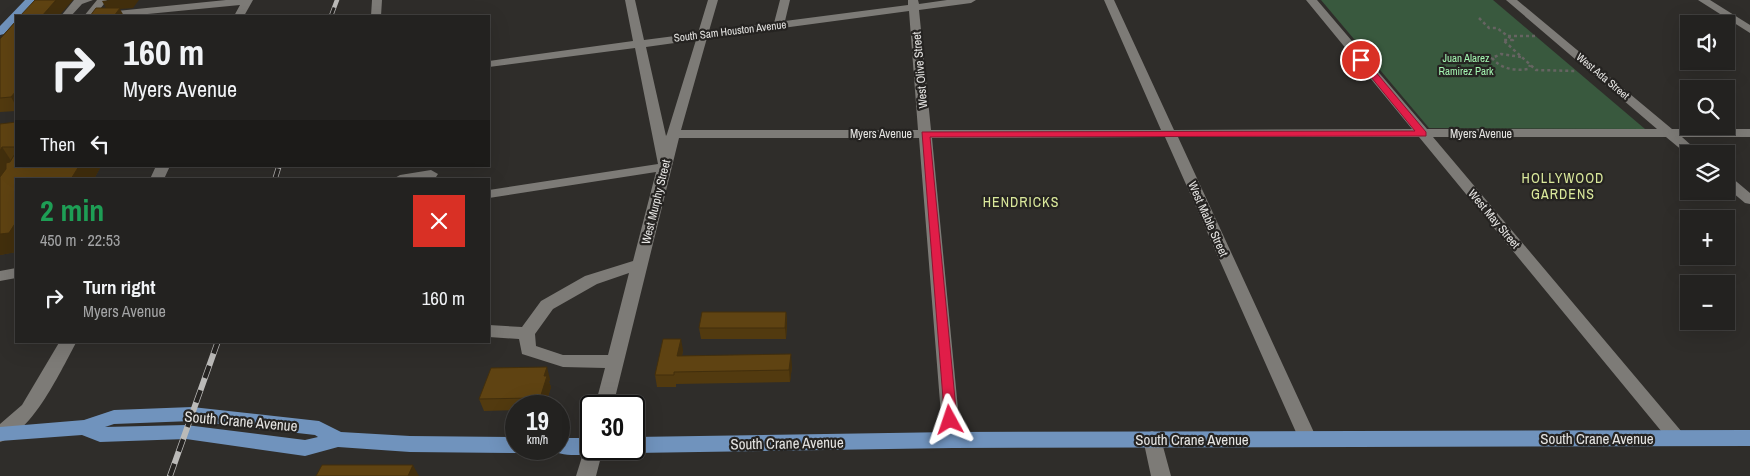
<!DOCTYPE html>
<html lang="en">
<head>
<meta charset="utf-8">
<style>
	body { margin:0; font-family:"Archivo Narrow",sans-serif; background:#2b2a29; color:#f1f3f6; height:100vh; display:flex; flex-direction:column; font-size:19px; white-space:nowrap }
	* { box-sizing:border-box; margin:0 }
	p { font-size:16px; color:#a3a4a5 }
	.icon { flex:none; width:28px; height:28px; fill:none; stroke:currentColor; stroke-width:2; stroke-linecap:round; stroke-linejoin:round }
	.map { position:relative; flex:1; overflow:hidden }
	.details { position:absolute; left:15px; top:178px; width:475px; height:165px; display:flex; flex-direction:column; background:#232220; border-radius:0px; box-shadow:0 5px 20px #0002,0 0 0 1px #403f3e }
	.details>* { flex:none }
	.guide { position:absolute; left:15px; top:15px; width:475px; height:152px; border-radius:0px; box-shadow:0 5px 20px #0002,0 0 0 1px #403f3e; background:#232220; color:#f1f3f6; overflow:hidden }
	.tools { position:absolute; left:1680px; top:15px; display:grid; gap:10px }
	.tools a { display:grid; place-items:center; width:55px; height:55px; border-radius:0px; background:#232220; box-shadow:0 5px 20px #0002,0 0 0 1px #403f3e; font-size:25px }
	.speed { position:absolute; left:505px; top:395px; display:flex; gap:10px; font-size:25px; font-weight:700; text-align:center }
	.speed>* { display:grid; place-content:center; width:65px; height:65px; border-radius:50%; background:#232220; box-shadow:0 5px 20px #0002,0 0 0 1px #403f3e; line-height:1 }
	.speed small { font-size:12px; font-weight:400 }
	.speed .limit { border:2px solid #111; border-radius:8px; background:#fff; color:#111 }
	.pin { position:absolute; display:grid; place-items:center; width:42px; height:42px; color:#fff; margin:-21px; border:2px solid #fff; border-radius:50%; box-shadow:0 1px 5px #0007 }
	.me { position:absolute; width:55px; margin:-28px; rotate:355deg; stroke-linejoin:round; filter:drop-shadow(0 0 4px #0008) }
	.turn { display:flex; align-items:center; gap:18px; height:105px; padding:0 25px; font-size:22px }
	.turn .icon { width:65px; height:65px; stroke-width:2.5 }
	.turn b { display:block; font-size:35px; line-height:42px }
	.then { display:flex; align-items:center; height:48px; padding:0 25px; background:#0003; gap:10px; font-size:19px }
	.round { display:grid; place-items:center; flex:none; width:52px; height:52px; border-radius:0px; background:#2b2a29 }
	.headline { display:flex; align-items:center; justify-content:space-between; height:85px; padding:0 25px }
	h1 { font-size:30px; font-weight:700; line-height:38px; color:#1e9e55 }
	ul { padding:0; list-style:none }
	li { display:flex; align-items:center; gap:15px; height:70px; padding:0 25px }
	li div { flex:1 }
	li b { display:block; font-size:19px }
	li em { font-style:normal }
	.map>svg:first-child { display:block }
	.green { fill:#39593e }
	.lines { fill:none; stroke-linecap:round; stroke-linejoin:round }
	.path { stroke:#666462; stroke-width:2.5; stroke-dasharray:3 3; stroke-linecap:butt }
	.minor { fill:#7d7b77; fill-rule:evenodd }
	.major { fill:#7093bd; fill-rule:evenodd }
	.rail-far2-casing { stroke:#bbbab8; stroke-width:4.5 }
	.rail-far1-casing { stroke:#bbbab8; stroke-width:5.5 }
	.rail-casing { stroke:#bbbab8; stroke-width:6 }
	.rail-far2 { stroke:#252321; stroke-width:3; stroke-dasharray:9; stroke-linecap:butt }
	.rail-far1 { stroke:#252321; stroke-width:4; stroke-dasharray:11; stroke-linecap:butt }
	.rail { stroke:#252321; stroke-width:4.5; stroke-dasharray:13; stroke-linecap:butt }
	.wall { fill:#523a0f }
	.shaded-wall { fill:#422f0d }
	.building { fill:#5f4312; stroke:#422f0d }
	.route { fill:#e11d48; stroke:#92132f }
	.labels { text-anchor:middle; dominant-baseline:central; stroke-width:4.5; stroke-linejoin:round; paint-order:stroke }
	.far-street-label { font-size:11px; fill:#e5e4e2; stroke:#252321 }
	.far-park-label { font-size:11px; fill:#a4f6b2; stroke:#252321 }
	.street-label { font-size:12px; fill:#e5e4e2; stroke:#252321 }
	.neighbourhood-label { font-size:14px; letter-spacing:1px; fill:#dae89b; stroke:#252321 }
	.near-street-label { font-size:15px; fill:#e5e4e2; stroke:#252321 }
</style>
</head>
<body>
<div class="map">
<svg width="1750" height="476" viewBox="0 0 1750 476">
	<rect width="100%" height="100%" fill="#2f2d2a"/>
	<!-- green -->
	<path class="green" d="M1321,0h172l152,129 -216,-1z"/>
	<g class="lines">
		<!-- path -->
		<path class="path" d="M1479,18l10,10h8l16,12h-10l33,30 39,1
			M1508,36h27
			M1521,57l-20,-3 -9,4c9,11 23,13 36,11l2,-4"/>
		<!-- minor -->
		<path class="minor" d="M74,0h19l-11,4 -11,12h-10z
			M97,0h10l-10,13 129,-13h27l-9,16h-10l6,-11 -113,11h-43z
			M372,0h10l-1,16h-10z
			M625,0h10l9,40 54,-7 10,-33h10l-9,31 65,-8 6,-23h10l-5,21 123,-16v-5h10l1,4 28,-4h29l-5,3 -52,7 12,120h230l-57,-130h10l60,130 238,-1 -106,-129h11l110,129h230l-151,-129h11l155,129h78v8h-68l19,17h-12v2l-23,-19h-233l254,301 -2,5 -7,3 -7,-3 -252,-306h-241l139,302 -2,5 -7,3 -7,-3 -2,-5 -134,-302 -233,1 29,302 -2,5 -7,3 -7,-3 -2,-5 -24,-302h-240l-66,268h-18l10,-38 -42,-1 -41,-13 -3,-15 -30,-2v-12l33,2 19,-26 44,-25 48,-15 23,-89 -167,26v-8l169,-26 -23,-116 -146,19v-6l144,-20zM909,11l9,119h-237l26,-92zM696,40l-29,94 -1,2 -20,-89zM629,273l-21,82h-45l-27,-9 -1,-12 18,-25 44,-25z
			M1698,0h12l40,25v8z
			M156,166h14l-6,13h-14z
			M431,170l7,4 -2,3 -43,2 7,-4z
			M1726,176l5,1 19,16v11l-5,-1 -19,-16z
			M16,268v10l-16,3v-10z
			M60,341h17c-16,29 -44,91 -77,101v-18l22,-19z
			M1152,431l7,3 2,5 10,37h-20l-8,-37 2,-5z
			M591,442v7h12l-7,27h-20l10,-32z"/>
		<!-- major -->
		<path class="major" d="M25,0h11l-15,16h-5v5l-12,13 -4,1v-9z
			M192,407l127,14 22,11 69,4 106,1v12h8l-8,4 -106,-1 -72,-5 -33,9 -119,-17 -86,3 -18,-7 -82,6v-14l84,-7 30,-10zM192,421l123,14 3,2 -13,3 -119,-15 -81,2 9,-3z
			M1750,430v16l-798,2 -318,5 -8,-4h8v-12l318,-5z
			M559,438h32v11h8c-7,8 -41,8 -48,0h8z"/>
		<defs>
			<path id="rail-far2" d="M331,16l6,-16"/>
			<path id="rail-far1" d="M275,179l4,-13"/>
			<path id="rail" d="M170,476l48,-135"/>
		</defs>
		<!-- rail-far2 casing -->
		<use href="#rail-far2" class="rail-far2-casing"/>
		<!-- rail-far1 casing -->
		<use href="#rail-far1" class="rail-far1-casing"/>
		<!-- rail casing -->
		<use href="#rail" class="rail-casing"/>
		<!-- rail-far2 -->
		<use href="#rail-far2" class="rail-far2"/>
		<!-- rail-far1 -->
		<use href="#rail-far1" class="rail-far1"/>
		<!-- rail -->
		<use href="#rail" class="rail"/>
	</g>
	<!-- wall -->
	<path class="wall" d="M16,21v90l-16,1v-73z
		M16,122v44h85l-7,13h-78v73l-16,3v-131z
		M786,312l1,11 -1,16h-85l-2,-11z
		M683,350l-1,6 110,10 -2,16 -114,2v3h-19l-2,-12z
		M550,379l-1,3 2,5 -6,19h-29v4l-32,1 -5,-12z"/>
	<!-- shaded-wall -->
	<path class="shaded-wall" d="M56,0h17l-14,16h-17z
		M110,0h29l-6,8 -13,1 4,7h-10l-7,-6 -5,-9z
		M16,91v15l-5,-9z
		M2,147l12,18 -14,22v-36z
		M79,166h22l-7,13h-23z
		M16,222v30l-16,3v-21z
		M786,312l1,11 -1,16 -1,-11z
		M681,339l2,11 -3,17 -3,-11z
		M791,354l1,12 -2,16 -1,-12z
		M547,367l3,12 -1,3 2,5 -6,19 -4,-11 3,-19z
		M534,395l4,11h-2l-3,-8z
		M413,465l6,11h-11z"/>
	<!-- building -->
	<path class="building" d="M35,0h21l-14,16h-22z
		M96,8h24l-6,8h-24z
		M16,21v70l-5,6 -11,1v-59z
		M16,122v25h-14l-2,4v-27z
		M16,152v14h63l-8,13h-55v43l-7,11 -9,1v-57l6,-8v-6l4,-1z
		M702,312h84l-1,16h-86z
		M663,339h18l-4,17 114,-2 -2,16 -115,2v3h-19z
		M547,367l-3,9h3l-6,19h-7l-1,3 -54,1 12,-31z
		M322,465h91l-5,11h-92z"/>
	<!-- route -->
	<path class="route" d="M1358,58h6l62,74v4l-496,1 27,283 -2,4h-10l-23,-292 493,-1 -57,-70z"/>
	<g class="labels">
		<!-- far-street labels -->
		<g class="far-street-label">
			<text transform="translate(730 31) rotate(-7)">South Sam Houston Avenue</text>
			<text transform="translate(1603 76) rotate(40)">West Ada Street</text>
		</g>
		<!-- far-park labels -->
		<g class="far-park-label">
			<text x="1466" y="58">Juan Alarez<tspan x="1466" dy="13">Ramirez Park</tspan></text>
		</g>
		<!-- street labels -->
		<g class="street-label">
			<text transform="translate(920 70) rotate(-95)">West Olive Street</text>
			<text x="881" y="134">Myers Avenue</text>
			<text x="1481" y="134">Myers Avenue</text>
			<text transform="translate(656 202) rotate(-76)">West Murphy Street</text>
			<text transform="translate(1208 219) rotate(66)">West Mable Street</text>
			<text transform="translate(1494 219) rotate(50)">West May Street</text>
		</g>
		<!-- neighbourhood labels -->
		<g class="neighbourhood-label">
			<text x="1563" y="178">HOLLYWOOD<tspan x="1563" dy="16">GARDENS</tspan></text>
			<text x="1021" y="202">HENDRICKS</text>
		</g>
		<!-- near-street labels -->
		<g class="near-street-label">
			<text transform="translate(241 421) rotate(5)">South Crane Avenue</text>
			<text x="1597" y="438">South Crane Avenue</text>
			<text x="1192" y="439">South Crane Avenue</text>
			<text transform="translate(787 443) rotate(-1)">South Crane Avenue</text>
		</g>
	</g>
</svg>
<div class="tools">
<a><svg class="icon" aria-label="sound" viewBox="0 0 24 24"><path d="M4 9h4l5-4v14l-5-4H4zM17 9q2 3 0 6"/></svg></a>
<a><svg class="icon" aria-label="search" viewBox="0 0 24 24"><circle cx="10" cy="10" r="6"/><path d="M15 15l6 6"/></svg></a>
<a><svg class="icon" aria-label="layers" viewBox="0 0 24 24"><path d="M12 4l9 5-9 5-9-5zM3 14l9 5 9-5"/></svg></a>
<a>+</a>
<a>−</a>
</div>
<div class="speed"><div>19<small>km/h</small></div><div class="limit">30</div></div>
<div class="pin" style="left:1361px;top:60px;background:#d93025"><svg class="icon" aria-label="arrive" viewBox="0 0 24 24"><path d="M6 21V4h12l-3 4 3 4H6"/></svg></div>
<svg class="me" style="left:950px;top:420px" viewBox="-20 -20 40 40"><path d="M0-17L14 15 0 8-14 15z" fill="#e11d48" stroke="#fff" stroke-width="4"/></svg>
<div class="guide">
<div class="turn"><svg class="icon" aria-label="right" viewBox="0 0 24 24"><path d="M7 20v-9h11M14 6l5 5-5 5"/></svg><div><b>160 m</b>Myers Avenue</div></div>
<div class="then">Then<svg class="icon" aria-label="left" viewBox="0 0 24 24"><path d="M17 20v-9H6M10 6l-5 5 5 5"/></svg></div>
</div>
<section class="details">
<div class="headline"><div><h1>2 min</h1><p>450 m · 22:53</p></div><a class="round" style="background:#d93025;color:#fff"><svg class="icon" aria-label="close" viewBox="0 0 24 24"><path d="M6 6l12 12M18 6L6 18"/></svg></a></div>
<ul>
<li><svg class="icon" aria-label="right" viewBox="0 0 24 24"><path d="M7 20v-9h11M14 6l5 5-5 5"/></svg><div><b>Turn right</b><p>Myers Avenue</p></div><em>160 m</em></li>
</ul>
</section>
</div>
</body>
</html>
